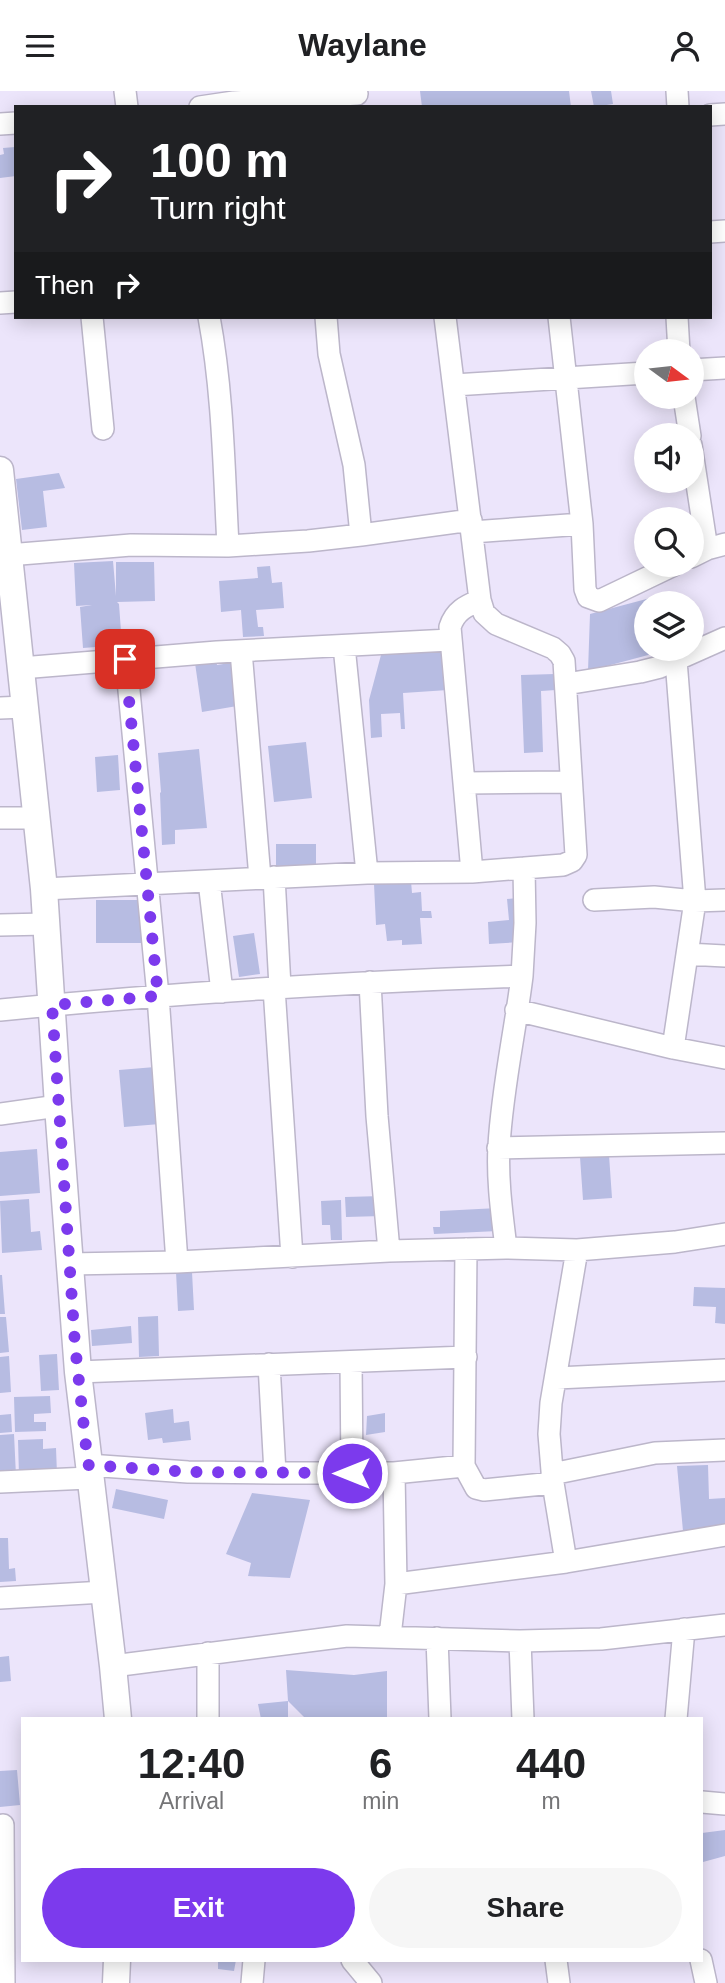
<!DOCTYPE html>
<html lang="en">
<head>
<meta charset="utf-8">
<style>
	body { margin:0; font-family:Arial,sans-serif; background:#f6f6f6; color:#202124; height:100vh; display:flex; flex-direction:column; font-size:26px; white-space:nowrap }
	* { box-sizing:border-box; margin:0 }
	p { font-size:23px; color:#757577 }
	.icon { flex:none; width:38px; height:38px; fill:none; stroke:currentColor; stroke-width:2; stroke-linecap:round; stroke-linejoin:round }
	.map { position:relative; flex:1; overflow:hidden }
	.panel { position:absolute; left:21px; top:1626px; width:682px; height:245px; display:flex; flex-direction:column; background:#fff; border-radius:0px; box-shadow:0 4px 18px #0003 }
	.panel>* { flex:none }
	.top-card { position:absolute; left:14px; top:14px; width:698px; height:214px; border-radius:0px; box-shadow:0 4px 18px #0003; background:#202124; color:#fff; overflow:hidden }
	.needle { width:46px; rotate:105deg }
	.fabs { position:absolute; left:634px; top:248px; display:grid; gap:14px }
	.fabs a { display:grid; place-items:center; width:70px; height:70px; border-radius:50%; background:#fff; box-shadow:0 4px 18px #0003; font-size:35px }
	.pin { position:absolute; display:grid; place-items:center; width:60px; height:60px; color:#fff; margin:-30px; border-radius:14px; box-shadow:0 4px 10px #0006 }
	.me { position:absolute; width:77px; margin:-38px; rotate:270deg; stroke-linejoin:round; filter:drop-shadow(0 0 5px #0008) }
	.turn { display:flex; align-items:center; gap:24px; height:147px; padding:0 21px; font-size:32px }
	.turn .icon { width:91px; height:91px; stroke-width:2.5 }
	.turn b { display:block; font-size:49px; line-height:60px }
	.then { display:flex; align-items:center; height:66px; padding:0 21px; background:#0003; gap:14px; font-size:26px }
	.eta { display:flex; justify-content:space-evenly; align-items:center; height:119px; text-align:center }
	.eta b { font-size:42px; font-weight:700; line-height:49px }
	.action { display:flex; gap:14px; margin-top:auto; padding:14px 21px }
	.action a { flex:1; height:80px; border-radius:42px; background:#7c3aed; color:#fff; font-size:28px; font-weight:700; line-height:80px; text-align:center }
	.action a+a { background:#f6f6f6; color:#202124 }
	header { display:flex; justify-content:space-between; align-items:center; height:91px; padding:0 21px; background:#fff; font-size:32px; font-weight:700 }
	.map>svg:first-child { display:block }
	.building { fill:#b7bce2 }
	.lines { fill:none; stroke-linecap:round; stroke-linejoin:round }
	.minor-casing { stroke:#bcb6ca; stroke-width:24 }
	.tertiary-casing { stroke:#bcb6ca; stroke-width:29 }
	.minor { stroke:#fff; stroke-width:21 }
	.tertiary { stroke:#fff; stroke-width:26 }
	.route { stroke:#7c3aed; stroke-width:12; stroke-dasharray:0 21.6 }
</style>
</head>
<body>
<header><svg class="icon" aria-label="menu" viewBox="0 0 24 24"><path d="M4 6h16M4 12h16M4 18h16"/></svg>Waylane<svg class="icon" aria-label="person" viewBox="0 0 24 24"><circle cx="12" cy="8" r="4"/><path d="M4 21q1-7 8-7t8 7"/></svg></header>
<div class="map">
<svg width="725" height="1892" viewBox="0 0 725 1892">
	<rect width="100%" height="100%" fill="#ece5fb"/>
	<!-- building -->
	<path class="building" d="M420,0h149l2,16h-149z
		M591,0h20l2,13 -19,3z
		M15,56l1,29 -16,2v-23l4,-1 -1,-6z
		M59,382l6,15 -22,3 4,36 -25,3 -6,-51z
		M113,470l3,35v-34h38l1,39 -38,1 2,2 3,41 -39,3 -3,-41 12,-2 -16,1 -2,-43z
		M270,475l2,17 10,-1 2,26 -28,2 2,17h5l1,9 -21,1 -2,-27 -20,2 -2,-31 39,-3 -1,-11z
		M654,506l1,7h-9v45l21,1 -79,21 2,-57z
		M445,560l3,39 -45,3 2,36h-4l-1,-16 -19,1 1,23 -11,1 -2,-38 12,-45z
		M215,562l2,12 19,-3 7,43 -41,7 -8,-56z
		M555,583l1,16 -15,1 2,61 -19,1 -3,-78z
		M306,651l6,56 -38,4 -6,-56z
		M199,658l8,79 -32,2v14l-13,1 -2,-52 1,-1 -3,-39z
		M118,664l2,35 -23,2 -2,-35z
		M276,753h40v22h-40z
		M411,790l1,12 9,-1 1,19h9l1,7h-12l2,26 -20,1v-5l-15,1 -2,-17 -9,1 -2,-41z
		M517,807l3,44 -31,2 -1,-22 21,-2 -2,-21z
		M96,809h49l1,43h-50z
		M254,842l6,41 -21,3 -6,-41z
		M155,976l5,57 -36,3 -5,-57z
		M37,1058l3,44 -40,3v-44z
		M609,1064l3,43 -29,2 -3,-43z
		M382,1105v20l-36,1 -1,-20z
		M29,1108l2,33 9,-1 2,19 -40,3 -2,-52z
		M341,1109l1,40h-11l-1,-15h-8l-1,-24z
		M498,1117v23l-64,3 -1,-7h7v-16z
		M176,1181h16l2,38 -16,1z
		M0,1184h2l3,39h-5z
		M694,1196l31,1v36l-10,-1 1,-16 -23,-1z
		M158,1225l1,40 -20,1 -1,-40z
		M0,1226h6l3,35 -9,1z
		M131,1235l1,17 -40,3 -1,-16z
		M57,1263l2,36 -18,1 -2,-36z
		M9,1265l2,36 -11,1v-36z
		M50,1305l1,17 -17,1v8h12v9l-31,1 -1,-35z
		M173,1318l1,14 15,-2 2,19 -28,3 -1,-5 -14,2 -3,-27z
		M385,1322v19l-19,3 1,-19z
		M11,1323l1,18 -12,1v-18z
		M14,1343l2,42 -16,1v-42z
		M43,1348v10l13,-1 1,26 -38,2 -1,-36z
		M708,1374l1,34 16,-1v27l-42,6 -6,-65z
		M116,1398l52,11 -4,19 -52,-11z
		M252,1402l58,7 -20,78 -42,-2 3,-13 -25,-9z
		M0,1447h8l1,31 6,-1 1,13 -16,1z
		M9,1565l2,25 -11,1v-25z
		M286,1579l68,5 33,-4v48h-81l-18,-18z
		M288,1610v18h-27l-3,-15z
		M17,1679l3,35 -20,2v-36z
		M725,1739v26l-22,6 -1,-29z
		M218,1869h18l-2,11 -16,-2z"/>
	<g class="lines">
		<defs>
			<path id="minor" d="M125,0l2,16
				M677,0l1,16
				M200,16l34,-5 123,-8
				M710,24l15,-1
				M0,33l16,-1
				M710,141l15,-1
				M0,212l16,-1
				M92,226l11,112
				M209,226c14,75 15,153 19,229
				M326,226l3,37 25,111 7,70
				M559,226l23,207 3,65 3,8 11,4 75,-36
				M677,226l2,35
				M691,279l34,-2
				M454,294l192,-12
				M684,306l6,39
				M691,354l16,104
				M472,441l110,-8
				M8,464l123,-10 97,1 80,-5 53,-6 110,-15
				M691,466l16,-8 18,-5
				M344,555l23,227
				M241,560l19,227
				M126,568l32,337 19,266
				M21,577l196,-16 233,-12
				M566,593l74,-12 20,-5 65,-29
				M0,617l24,-1
				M466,692l105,-1
				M0,727h38
				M472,781l-22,-245c5,-16 16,-21 30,-27
				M274,786l6,110
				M209,790l13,111
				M44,798l323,-16 105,-1 91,-7 9,-4 4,-6 -12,-194 -4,-7 -7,-6 -57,-24 -12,-11 -4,-13 -35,-283
				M594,809l60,-3 41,4 30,-1
				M0,834l46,-1
				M687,863l38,2
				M522,885l3,-53 -1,-55
				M370,891l7,134 12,135
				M274,897l18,269
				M0,919c174,-17 348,-28 522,-34 -7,57 -20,113 -23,170 -2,34 3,68 7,102
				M516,919l157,38 52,10
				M673,957l22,-147 -19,-241
				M0,1023l58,-8
				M498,1057l227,-5
				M466,1158l-2,217 12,22 8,2 69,-7
				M69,1173l108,-2 212,-11 117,-3 71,2 98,-8 50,-8
				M351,1271l1,111
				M269,1273l6,109
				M78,1281l388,-15
				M557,1287l168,-8
				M88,1374l100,7 87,1h119l70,-7
				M552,1383l103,-21 70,-3
				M0,1391l89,-4
				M566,1471l-13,-79 -4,-49 2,-31 26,-153
				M396,1493l170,-22 159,-27
				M0,1507l104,-6
				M390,1545l6,-52 -2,-111
				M437,1547l3,81
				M520,1550l3,78
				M113,1575l234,-30 173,5 81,-2 124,-14
				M208,1628v-66
				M676,1628l8,-90
				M702,1711l23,2
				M3,1734l1,158
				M352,1869l19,23
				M556,1869l3,23
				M701,1869l5,23
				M252,1892l2,-23"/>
			<path id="tertiary" d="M0,379l44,419 14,217 20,266 35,294 5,53
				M116,1892l1,-23"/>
		</defs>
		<!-- minor casing -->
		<use href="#minor" class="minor-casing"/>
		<!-- tertiary casing -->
		<use href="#tertiary" class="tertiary-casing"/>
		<!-- minor -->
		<use href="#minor" class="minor"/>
		<!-- tertiary -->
		<use href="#tertiary" class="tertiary"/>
	</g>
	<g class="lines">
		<!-- route -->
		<path class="route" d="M125,568l33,337 -106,9 23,340 13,120 100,7 164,1"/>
	</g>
</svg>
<div class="fabs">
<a><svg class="needle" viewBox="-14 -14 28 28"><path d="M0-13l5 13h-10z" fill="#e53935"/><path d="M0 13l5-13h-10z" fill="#757577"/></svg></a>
<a><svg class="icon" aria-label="sound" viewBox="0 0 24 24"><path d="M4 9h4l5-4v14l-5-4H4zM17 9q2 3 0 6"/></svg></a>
<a><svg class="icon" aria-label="search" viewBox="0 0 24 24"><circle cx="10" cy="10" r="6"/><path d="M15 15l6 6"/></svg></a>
<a><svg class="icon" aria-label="layers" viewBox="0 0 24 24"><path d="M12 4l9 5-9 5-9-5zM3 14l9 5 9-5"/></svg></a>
</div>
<div class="pin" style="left:125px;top:568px;background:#d93025"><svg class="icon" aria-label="arrive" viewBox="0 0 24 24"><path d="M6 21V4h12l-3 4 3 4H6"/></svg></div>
<svg class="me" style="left:352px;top:1382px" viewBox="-20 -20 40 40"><circle r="17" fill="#7c3aed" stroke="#fff" stroke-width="3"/><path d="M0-11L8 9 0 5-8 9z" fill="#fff"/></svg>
<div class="top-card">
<div class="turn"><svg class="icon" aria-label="right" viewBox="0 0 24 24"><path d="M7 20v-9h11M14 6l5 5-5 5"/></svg><div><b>100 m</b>Turn right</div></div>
<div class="then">Then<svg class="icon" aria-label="right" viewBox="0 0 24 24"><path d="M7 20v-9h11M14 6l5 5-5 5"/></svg></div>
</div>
<section class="panel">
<div class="eta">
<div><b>12:40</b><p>Arrival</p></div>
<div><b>6</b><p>min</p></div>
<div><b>440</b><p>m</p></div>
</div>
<div class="action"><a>Exit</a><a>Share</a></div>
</section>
</div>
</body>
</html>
